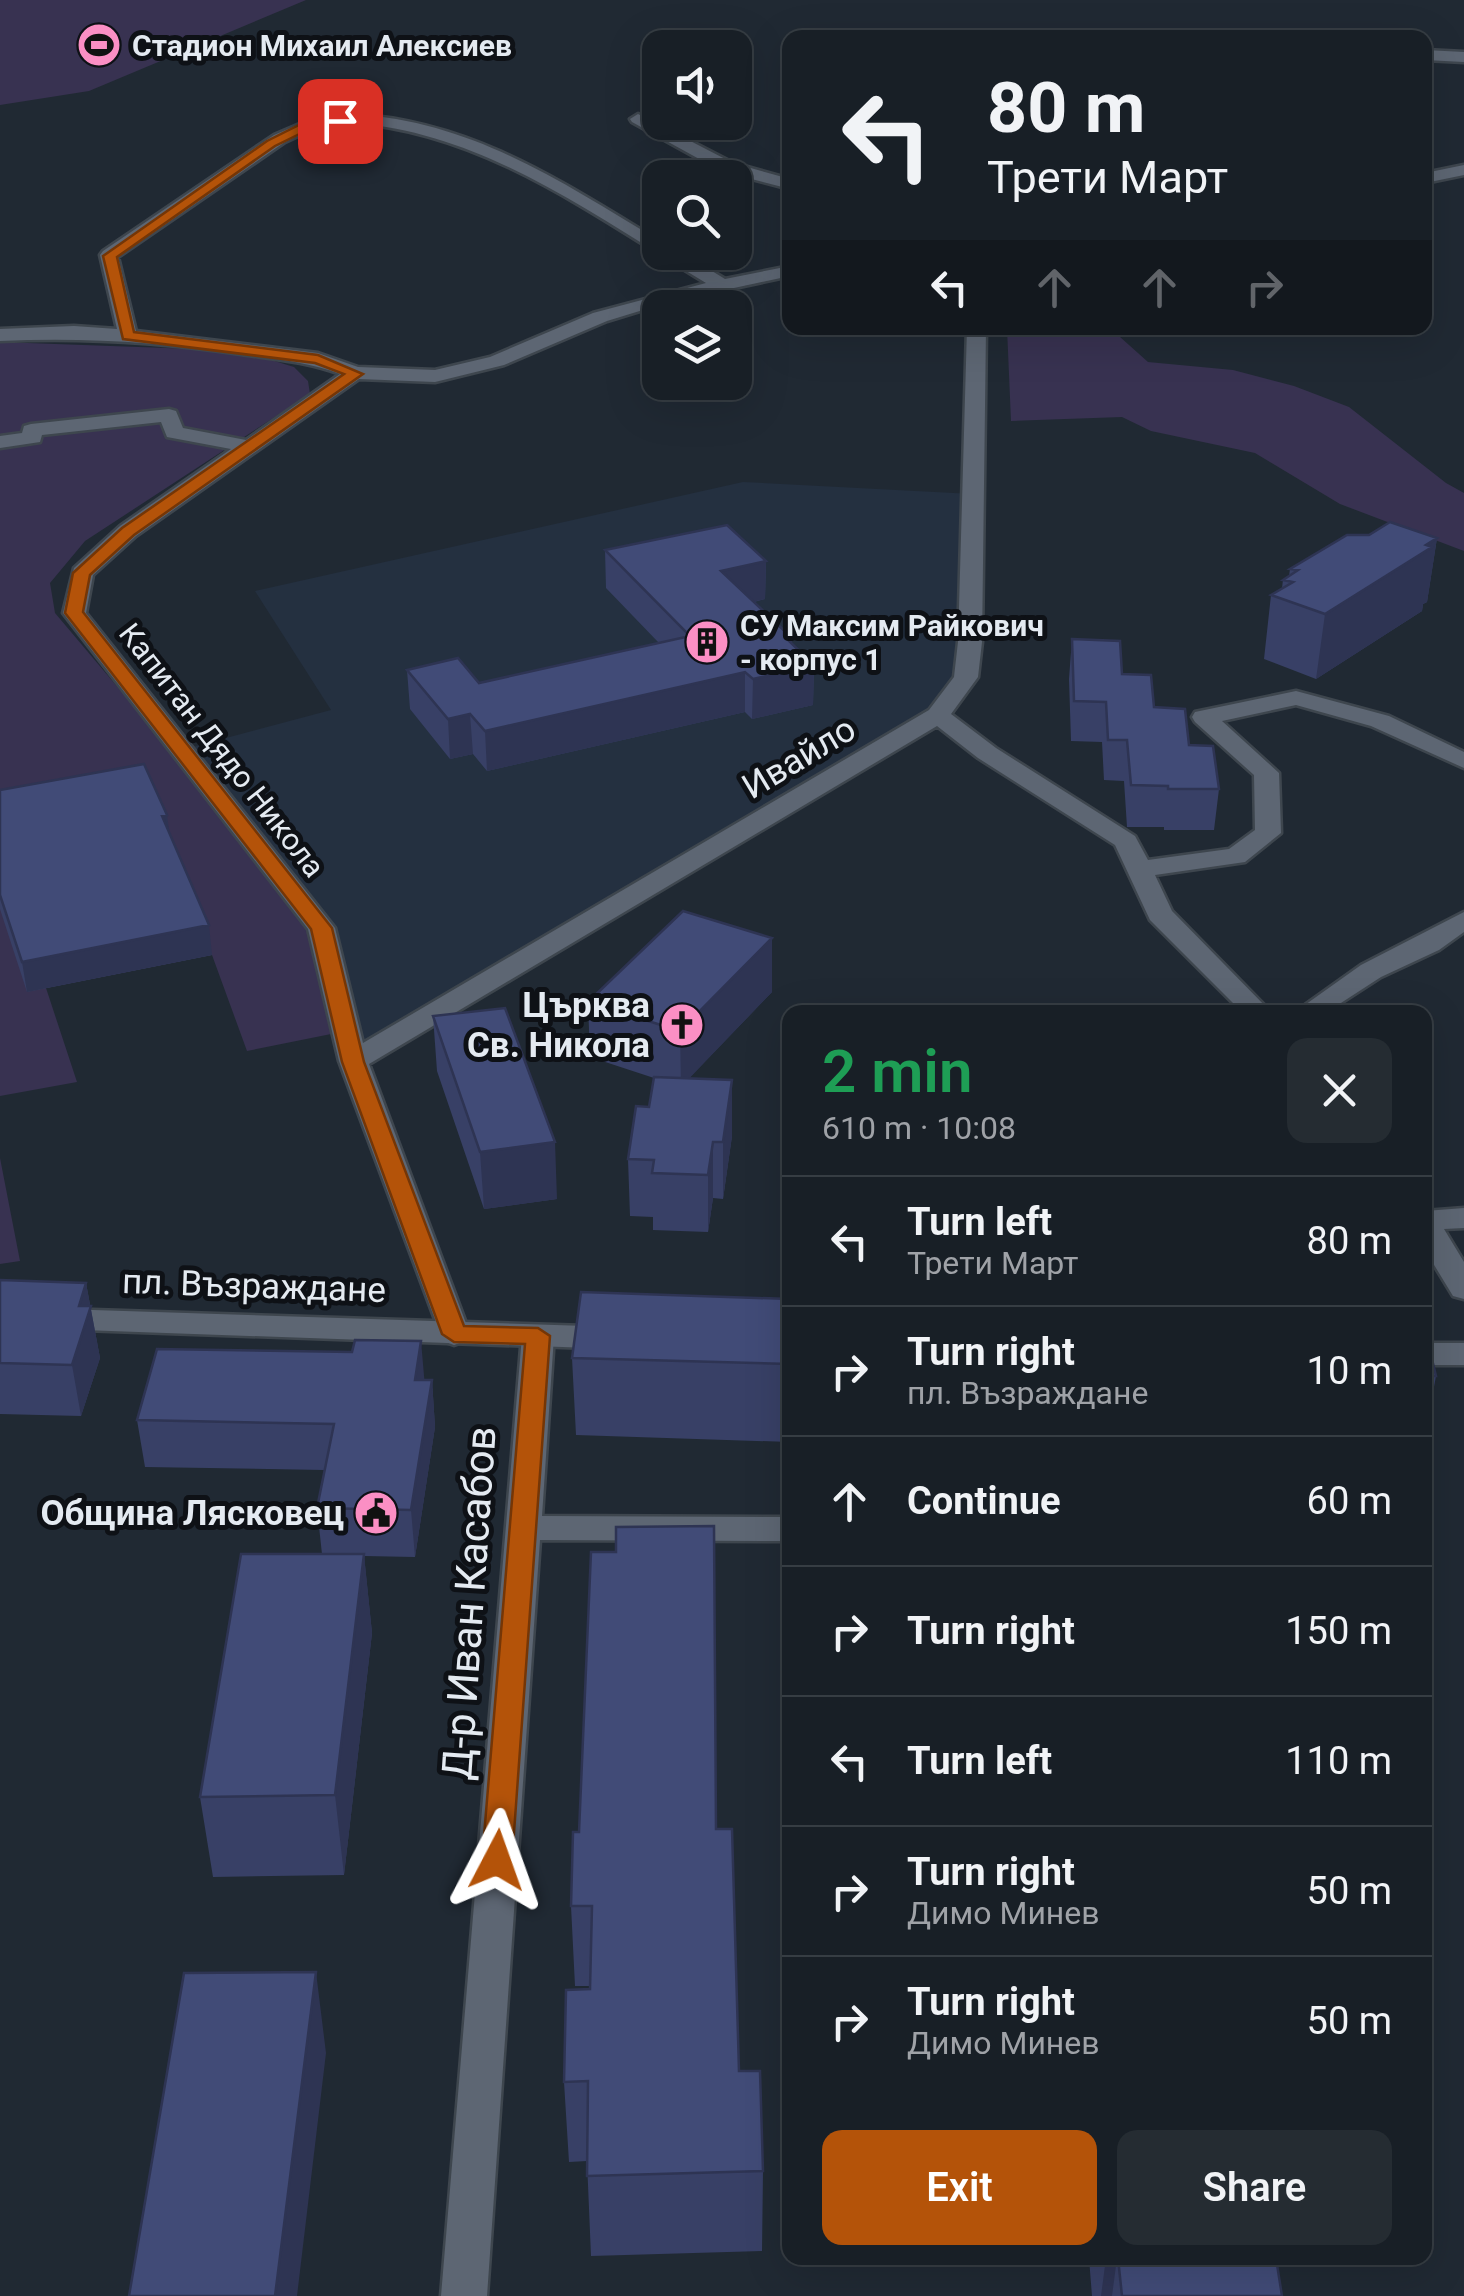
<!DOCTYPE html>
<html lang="en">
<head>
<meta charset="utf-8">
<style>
	body { margin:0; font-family:Roboto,sans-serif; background:#252c32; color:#f1f3f6; height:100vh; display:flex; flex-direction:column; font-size:38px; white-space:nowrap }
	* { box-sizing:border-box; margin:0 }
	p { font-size:32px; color:#9fa2a7 }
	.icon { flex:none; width:55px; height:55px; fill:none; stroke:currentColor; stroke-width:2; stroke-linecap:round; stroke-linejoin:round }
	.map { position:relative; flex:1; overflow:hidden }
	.panel { position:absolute; left:782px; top:1005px; width:650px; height:1260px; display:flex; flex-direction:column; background:#181f26; border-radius:20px; box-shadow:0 10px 40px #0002,0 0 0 2px #363d43 }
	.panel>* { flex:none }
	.banner { position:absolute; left:782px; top:30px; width:650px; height:305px; border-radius:20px; box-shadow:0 10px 40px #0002,0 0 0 2px #363d43; background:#181f26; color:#f1f3f6; overflow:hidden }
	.fabs { position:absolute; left:642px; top:30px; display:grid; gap:20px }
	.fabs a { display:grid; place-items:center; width:110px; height:110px; border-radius:20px; background:#181f26; box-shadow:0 10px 40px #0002,0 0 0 2px #363d43; font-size:50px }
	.pin { position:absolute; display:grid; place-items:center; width:85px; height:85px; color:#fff; margin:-42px; border-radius:20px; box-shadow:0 5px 15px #0006 }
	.me { position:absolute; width:110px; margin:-55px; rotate:4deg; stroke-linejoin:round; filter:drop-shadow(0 0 8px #0008) }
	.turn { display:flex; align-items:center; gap:35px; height:210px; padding:0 40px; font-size:45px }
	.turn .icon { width:130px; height:130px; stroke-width:2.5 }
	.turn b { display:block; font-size:70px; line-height:85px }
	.lanes { display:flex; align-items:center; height:95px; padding:0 40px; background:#0003; justify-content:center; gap:50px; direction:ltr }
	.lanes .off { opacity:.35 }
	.round { display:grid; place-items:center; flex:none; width:105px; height:105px; border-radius:20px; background:#252c32 }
	.head { display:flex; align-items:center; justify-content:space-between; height:170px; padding:0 40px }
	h1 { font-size:60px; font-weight:600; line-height:75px; color:#1e9e55 }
	.primary-button { display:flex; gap:20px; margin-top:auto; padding:20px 40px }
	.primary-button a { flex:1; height:115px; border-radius:20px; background:#b45309; color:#fff; font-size:40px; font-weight:600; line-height:115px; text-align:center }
	.primary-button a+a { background:#252c32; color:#f1f3f6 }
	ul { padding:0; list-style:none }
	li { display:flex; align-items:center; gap:30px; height:130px; padding:0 40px; border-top:2px solid #363d43 }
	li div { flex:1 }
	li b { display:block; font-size:38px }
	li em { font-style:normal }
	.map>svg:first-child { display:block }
	.built { fill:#243040 }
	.green { fill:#383251 }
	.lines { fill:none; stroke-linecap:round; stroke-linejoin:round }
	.street-casing { stroke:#3e464e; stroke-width:5 }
	.secondary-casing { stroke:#3e464e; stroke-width:5 }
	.street { fill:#5d6673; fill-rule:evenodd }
	.secondary { fill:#5d6673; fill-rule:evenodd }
	.wall { fill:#384066 }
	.shaded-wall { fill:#2e3453 }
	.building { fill:#414b77; stroke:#2e3453; stroke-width:2.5 }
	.route { fill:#b45309; stroke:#753606; stroke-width:2.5 }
	.labels { text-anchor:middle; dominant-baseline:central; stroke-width:10; stroke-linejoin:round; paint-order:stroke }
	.far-poi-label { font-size:30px; font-weight:bold; fill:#e4eaf1; stroke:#0e1116; text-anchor:start }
	.far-street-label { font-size:30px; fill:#e4eaf1; stroke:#0e1116 }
	.street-label { font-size:35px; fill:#e4eaf1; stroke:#0e1116 }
	.poi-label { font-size:35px; font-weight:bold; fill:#e4eaf1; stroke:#0e1116; text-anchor:end }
	.near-street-label { font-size:42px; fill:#e4eaf1; stroke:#0e1116 }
</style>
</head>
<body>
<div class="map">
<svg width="1464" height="2296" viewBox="0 0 1464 2296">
	<rect width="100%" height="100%" fill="#202933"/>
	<!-- built -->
	<path class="built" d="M743,482l230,12 -3,148 -32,73 -586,341 -171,-306 150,-40 -76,-119z"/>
	<!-- green -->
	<path class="green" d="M0,0h306l-217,91 -89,14z
		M1007,328h103l38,34 85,8 61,16 55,21 97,76 18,10v58l-124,-47 -85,-51 -104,-22 -29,-14 -111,4z
		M0,342l194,7 74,10 26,8 14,14 2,13 -225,147 -35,42 5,30 266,315 25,103 -99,20 -35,-96 -166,33 31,94 -77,14z
		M0,1158l20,103 -20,3z"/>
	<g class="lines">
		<defs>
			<path id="street" d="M1425,50l39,2v10l-39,-2z
				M354,114c120,8 206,67 306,127v11h21l44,27 65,-13v10l-121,26 -62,19 -103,44 -69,17 -76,-3 -223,157 -43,39 -7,38 249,315 28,115 566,-333 25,-33 4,-35 9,-314h19l-4,314 -4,35 -27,37 45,34 139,88 13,24 81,-11 26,-19 -1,-55 -59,-53 -3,-5 3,-5 101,-21 93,25 75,36v16l-93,-42 -75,-21 -74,16 57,52 2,60 -36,29 -90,13 17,36 99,101h-29l-92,-92 -35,-75 -137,-87 -41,-32 -568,338 101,270 -5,7 -11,4 -11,-4 -104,-280 -31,-132 -245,-316 11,-45 46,-42 111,-77 -64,-12 -6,-15 -119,13 -2,7 -40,6v-12l22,-3 2,-7 7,-2 138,-15 7,2 7,17 63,12 94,-66c-32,-12 -65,-15 -99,-20 -80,-12 -160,-17 -241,-13v-12l74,-3 43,3 -17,-74 3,-4 171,-116 28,-12zM354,123c132,10 242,94 352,160l-113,30 -103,44 -55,13 -77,-3 -40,-14 -182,-22 -18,-74 167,-115 26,-12z
				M638,114l95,49 57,16v10l-69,-18 -89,-49 -2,-3z
				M1464,165v10l-39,8v-10z
				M1464,912v20l-25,18 -58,27 -54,35h-32l66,-47z
				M1464,1208v20l-20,1 20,33v37l-11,-3 -28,-46v-39z
				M538,1325l11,4 5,7 -12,180 248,1v24l-250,-1 -53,756h-46l81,-960 5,-7z"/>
			<path id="secondary" d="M0,1307l617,20 12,3 4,8 -4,8 -12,3 -617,-22z
				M1425,1343h39v22h-39z"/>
		</defs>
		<!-- street casing -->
		<use href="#street" class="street-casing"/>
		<!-- secondary casing -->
		<use href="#secondary" class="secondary-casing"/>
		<!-- street -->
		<use href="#street" class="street"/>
		<!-- secondary -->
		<use href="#secondary" class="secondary"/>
	</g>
	<!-- wall -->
	<path class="wall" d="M1437,538l-10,64 -4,2 -1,7 -106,68 -52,-20 7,-64 11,-7 1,-8 6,-4 1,-7z
		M605,550l161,11 -1,38 -11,3 38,36v6l22,21 -1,40 -61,14 -7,-7 -258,59 -14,-17 -23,5 -40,-50 -3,-39 72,13 180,-40 -53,-55z
		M1072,639l50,35 67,71 30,44 -5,41h-50v-3h-37l-3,-46 -20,-1 -2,-38 -31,-1 -2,-62z
		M0,790l169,44 43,121 -185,37 -27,-83z
		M772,992l-84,87 44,57 -9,63 -10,-1 -5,34 -55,-2v-13l-23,-1 -2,-57 21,-52 5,-29 -64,-21 -2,-55z
		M433,1016l124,183 -73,10 -47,-138z
		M0,1280l86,3 14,75 -19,58 -81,-2z
		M790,1299v143l-214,-7 -4,-77z
		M1425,1330l11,46 -11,60z
		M424,1380h8l3,47 -20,130 -51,-1 8,77 -28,242 -131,2 -13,-80 122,-243 -5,-46 7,-38 -179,-3 -8,-47z
		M716,1829l23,242 24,100 -1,80 -171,5 -4,-95 -18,1 -5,-80 26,-96h-15l-4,-80z
		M1089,2258h187l6,38h-190z"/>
	<!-- shaded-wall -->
	<path class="shaded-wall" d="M1437,538l-10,64 -4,2 -1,7 -106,68 9,-65z
		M766,561l-1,38 -44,10v-38z
		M792,638l-1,32 23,-5 -1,40 -61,14 1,-40 34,-40z
		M745,672v40l-258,59 -2,-40z
		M470,714l3,40 -23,5 -2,-40z
		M167,815l4,29 -9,-28z
		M209,925l3,30 -185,37 -5,-30z
		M772,938v54l-91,95 -1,-56z
		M732,1080v56l-9,63v-57z
		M555,1142l2,57 -73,10 -4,-57z
		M713,1142v56l-5,34v-57z
		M86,1283l14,75 -19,58 -9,-51 7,-59z
		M421,1341l4,46 -10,-7z
		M432,1380l3,47 -20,130 -4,-47z
		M364,1554l8,79 -28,242 -9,-80z
		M316,1972l10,81 -29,243h-22z
		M1106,2258h11l-5,38h-11z"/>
	<!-- building -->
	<path class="building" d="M1248,32l51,6h-54z
		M1390,522l47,16 -11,7 6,2 -107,67 -54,-19 22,-13 -10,-2 15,-10 -8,-1 57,-34h22z
		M727,525l39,36 -45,10 71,67 -5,1 27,26 -61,14 -8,-7 -260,59 -15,-17 -22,5 -41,-49 51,-12 21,25 211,-47 -85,-86z
		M1072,639l48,2 2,33 29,1 3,32 31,2 4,36 24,1 6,43h-51v-3l-37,-1 -4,-45h-19l-2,-38 -32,-1z
		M144,764l23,51 -5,1 47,109 -187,37 -22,-67v-105z
		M683,911l89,27 -92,93 -92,-29z
		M505,1008l50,134 -75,10 -47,-136z
		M654,1077l78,3 -9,62h-10l-5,33 -56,-2 2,-13 -26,-1 8,-53 13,1z
		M0,1280l86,3 -7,23h12l-19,59 -72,-2z
		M581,1292l209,7v65l-218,-6z
		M1425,1330l11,46h-11z
		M355,1340l66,1 -6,39h17l-21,130 -94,-2 17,-84 -197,-4 20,-71 195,3z
		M714,1526l2,303h16l7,242h21l3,100 -176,5 1,-95 -24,1 2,-92 24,-1 2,-83h-21l2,-74h6l12,-280h25v-25z
		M241,1554h123l-29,241 -135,2z
		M316,1972l-41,324h-146l55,-323z
		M1118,2258h158l6,38h-160z"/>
	<!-- route -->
	<path class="route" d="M340,117l4,6 -34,6 -35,17 -158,111 17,75 184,23 45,19 -229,161 -44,40 -7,37 249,316 32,134 100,264 74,2 12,8 -38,524 -4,9 -11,3 -10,-3 -5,-9 43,-516 -71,-2 -12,-8 -100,-272 -31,-133 -246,-316 8,-40 49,-45 222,-154 -29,-11 -192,-24 -20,-83 164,-115 36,-18z"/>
	<!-- icons -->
	<defs>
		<symbol id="stadium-disc" viewBox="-11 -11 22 22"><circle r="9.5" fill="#fb8fc4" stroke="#0e1116"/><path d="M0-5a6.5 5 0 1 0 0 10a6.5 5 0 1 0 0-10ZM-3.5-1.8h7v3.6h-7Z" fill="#111"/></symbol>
		<symbol id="building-disc" viewBox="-11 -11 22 22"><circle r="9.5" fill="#fb8fc4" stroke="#0e1116"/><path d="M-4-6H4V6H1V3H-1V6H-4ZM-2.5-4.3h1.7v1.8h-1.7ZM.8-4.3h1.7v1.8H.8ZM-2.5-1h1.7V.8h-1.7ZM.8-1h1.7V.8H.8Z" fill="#111"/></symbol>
		<symbol id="church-disc" viewBox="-11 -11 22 22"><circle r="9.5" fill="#fb8fc4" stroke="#0e1116"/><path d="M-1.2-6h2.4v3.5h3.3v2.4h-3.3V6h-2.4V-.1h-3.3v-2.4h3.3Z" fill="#111"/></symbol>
		<symbol id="civic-disc" viewBox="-11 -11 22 22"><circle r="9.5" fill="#fb8fc4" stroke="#0e1116"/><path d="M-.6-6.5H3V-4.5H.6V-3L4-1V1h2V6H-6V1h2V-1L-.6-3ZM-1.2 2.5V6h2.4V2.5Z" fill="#111"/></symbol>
	</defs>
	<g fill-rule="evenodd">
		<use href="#stadium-disc" x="74" y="20" width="50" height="50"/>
		<use href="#building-disc" x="682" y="617" width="50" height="50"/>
		<use href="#church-disc" x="657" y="1000" width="50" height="50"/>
		<use href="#civic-disc" x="351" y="1488" width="50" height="50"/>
	</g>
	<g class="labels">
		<!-- far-poi labels -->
		<g class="far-poi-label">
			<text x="132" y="45">Стадион Михаил Алексиев</text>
			<text x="740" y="625">СУ Максим Райкович<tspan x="740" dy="34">- корпус 1</tspan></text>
		</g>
		<!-- far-street labels -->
		<g class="far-street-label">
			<text transform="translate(222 750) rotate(52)">Капитан Дядо Никола</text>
		</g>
		<!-- street labels -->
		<g class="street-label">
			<text transform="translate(799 758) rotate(-31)">Ивайло</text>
			<text transform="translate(254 1286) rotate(2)">пл. Възраждане</text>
		</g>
		<!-- poi labels -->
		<g class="poi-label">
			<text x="650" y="1005">Църква<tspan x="650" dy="40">Св. Никола</tspan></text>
			<text x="344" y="1513">Община Лясковец</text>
		</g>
		<!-- near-street labels -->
		<g class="near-street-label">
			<text transform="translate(469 1603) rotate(-86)">Д-р Иван Касабов</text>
		</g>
	</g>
</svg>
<div class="fabs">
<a><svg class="icon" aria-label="sound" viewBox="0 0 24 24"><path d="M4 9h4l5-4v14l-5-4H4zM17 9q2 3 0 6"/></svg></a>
<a><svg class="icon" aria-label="search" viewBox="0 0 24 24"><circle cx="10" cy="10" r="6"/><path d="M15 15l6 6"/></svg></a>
<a><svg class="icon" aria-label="layers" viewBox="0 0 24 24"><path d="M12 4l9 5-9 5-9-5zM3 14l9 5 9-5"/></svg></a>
</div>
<div class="pin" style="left:340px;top:121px;background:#d93025"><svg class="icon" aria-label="arrive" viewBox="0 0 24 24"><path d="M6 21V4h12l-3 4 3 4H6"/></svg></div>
<svg class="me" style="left:497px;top:1860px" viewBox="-20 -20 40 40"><path d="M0-17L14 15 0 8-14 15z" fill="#b45309" stroke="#fff" stroke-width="4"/></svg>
<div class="banner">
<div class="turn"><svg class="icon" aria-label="left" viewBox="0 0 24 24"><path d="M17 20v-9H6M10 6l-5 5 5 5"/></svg><div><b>80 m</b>Трети Март</div></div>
<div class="lanes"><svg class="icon" aria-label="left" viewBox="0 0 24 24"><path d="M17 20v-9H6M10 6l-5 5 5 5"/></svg><svg class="icon off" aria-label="ahead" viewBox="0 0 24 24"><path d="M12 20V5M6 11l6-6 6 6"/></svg><svg class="icon off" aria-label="ahead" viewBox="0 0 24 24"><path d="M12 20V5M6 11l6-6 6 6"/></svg><svg class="icon off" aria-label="right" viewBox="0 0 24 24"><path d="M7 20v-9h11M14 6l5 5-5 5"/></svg></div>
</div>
<section class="panel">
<div class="head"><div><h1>2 min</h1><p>610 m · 10:08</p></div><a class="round"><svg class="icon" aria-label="close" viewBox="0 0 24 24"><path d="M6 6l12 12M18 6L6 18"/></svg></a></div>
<ul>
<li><svg class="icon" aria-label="left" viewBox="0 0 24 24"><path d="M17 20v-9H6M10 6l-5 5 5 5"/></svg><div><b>Turn left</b><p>Трети Март</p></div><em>80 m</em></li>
<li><svg class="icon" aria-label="right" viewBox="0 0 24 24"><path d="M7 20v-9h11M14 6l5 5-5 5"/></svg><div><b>Turn right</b><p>пл. Възраждане</p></div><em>10 m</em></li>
<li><svg class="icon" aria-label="ahead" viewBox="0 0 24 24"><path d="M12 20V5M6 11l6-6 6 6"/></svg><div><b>Continue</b></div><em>60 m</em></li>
<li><svg class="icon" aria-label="right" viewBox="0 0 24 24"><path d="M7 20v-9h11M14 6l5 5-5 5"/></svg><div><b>Turn right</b></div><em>150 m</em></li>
<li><svg class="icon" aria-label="left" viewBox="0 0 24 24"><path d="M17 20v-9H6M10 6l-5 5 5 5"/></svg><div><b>Turn left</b></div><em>110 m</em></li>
<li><svg class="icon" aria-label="right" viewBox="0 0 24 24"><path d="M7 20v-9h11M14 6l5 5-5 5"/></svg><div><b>Turn right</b><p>Димо Минев</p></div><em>50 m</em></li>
<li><svg class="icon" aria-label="right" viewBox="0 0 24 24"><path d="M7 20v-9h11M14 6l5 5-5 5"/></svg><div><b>Turn right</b><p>Димо Минев</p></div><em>50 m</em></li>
</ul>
<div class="primary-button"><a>Exit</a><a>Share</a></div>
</section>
</div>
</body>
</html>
